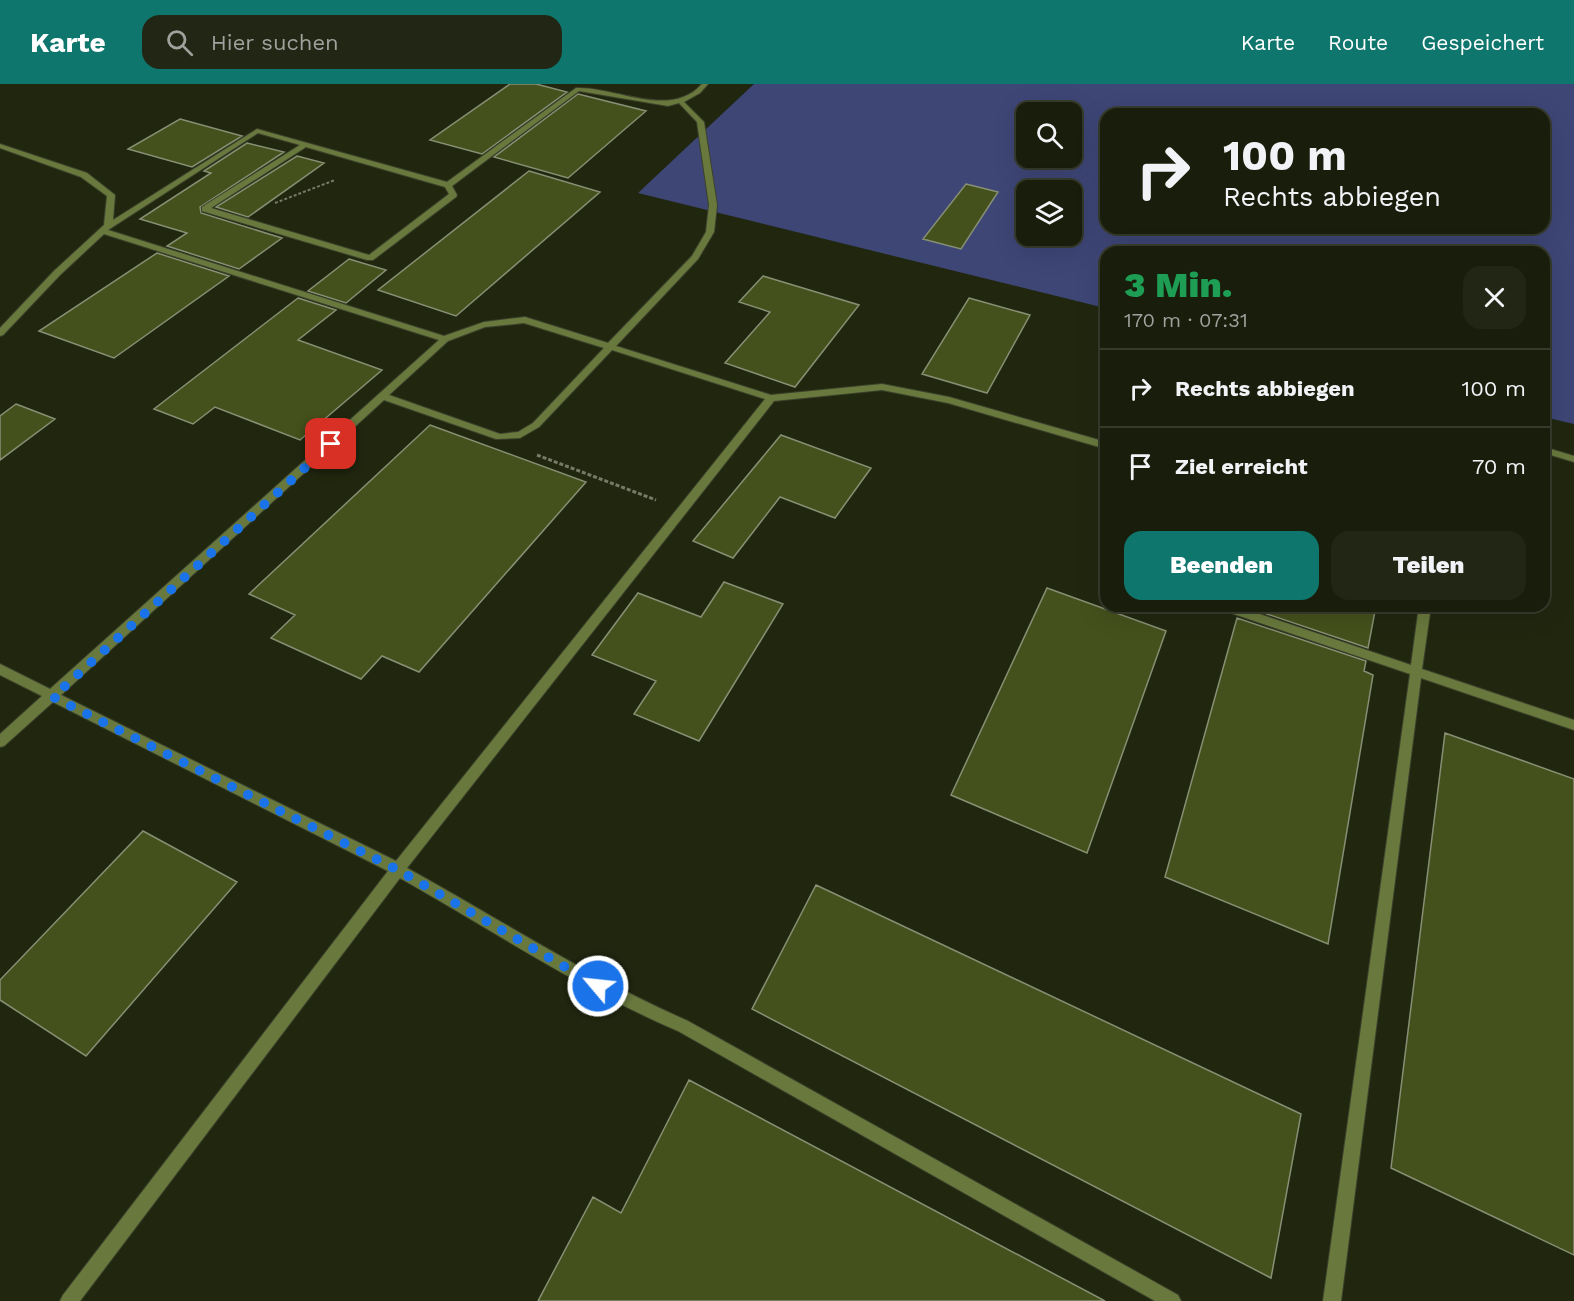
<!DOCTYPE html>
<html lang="de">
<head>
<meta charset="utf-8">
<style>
	body { margin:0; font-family:"Work Sans",sans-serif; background:#222614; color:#f1f3f6; height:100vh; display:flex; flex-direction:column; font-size:22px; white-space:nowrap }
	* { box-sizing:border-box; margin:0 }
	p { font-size:20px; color:#9fa29d }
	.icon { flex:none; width:33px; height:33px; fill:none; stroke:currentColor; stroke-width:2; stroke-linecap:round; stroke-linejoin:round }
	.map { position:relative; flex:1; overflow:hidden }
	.details { position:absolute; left:1100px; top:162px; width:450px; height:366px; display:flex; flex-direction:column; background:#191d0b; border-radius:18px; box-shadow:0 6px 24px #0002,0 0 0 2px #373b2c }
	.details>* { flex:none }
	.top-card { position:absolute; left:1100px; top:24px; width:450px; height:126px; border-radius:18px; box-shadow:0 6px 24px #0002,0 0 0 2px #373b2c; background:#191d0b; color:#f1f3f6; overflow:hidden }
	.buttons { position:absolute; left:1016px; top:18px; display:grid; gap:12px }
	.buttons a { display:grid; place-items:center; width:66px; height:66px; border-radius:12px; background:#191d0b; box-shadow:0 6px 24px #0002,0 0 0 2px #373b2c; font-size:30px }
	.pin { position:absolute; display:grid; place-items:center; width:51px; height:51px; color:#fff; margin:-26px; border-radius:12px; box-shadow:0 3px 9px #0006 }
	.me { position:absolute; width:66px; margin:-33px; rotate:298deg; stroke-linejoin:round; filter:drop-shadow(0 0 4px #0008) }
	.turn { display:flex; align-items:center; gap:21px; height:126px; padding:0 24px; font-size:27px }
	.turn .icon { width:78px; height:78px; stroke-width:2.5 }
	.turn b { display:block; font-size:42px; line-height:51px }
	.round { display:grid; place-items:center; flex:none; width:63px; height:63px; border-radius:18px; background:#222614 }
	.headline { display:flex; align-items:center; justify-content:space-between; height:102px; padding:0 24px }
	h1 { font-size:36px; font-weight:800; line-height:45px; color:#1e9e55 }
	.primary-button { display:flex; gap:12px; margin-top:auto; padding:12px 24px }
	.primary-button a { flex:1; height:69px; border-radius:18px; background:#0f766e; color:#fff; font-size:24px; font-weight:800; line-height:69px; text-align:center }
	.primary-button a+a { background:#222614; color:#f1f3f6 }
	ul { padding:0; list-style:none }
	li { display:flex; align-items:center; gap:18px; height:78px; padding:0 24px; border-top:2px solid #373b2c }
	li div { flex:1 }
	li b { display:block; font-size:22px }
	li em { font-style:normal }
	header { display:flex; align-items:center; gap:36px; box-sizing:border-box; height:84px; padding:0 30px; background:#0f766e; color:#fff }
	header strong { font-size:28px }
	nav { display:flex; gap:33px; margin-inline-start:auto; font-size:21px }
	.search { width:420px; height:54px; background:#222614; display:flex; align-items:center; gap:15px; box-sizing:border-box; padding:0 21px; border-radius:18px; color:#9fa29d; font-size:22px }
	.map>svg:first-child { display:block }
	.green { fill:#3e4676; fill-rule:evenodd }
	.building { fill:#44511c; stroke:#878f74; stroke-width:1.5 }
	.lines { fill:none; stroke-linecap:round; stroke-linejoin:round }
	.lane-casing { stroke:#3c422c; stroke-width:2 }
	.path-far1 { stroke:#757b66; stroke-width:2; stroke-dasharray:3 2; stroke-linecap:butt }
	.path { stroke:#757b66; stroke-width:3; stroke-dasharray:4 2; stroke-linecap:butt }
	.lane { fill:#69793d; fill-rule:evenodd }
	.route { stroke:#1a73e8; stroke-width:10; stroke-dasharray:0 18 }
</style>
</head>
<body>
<header>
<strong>Karte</strong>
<div class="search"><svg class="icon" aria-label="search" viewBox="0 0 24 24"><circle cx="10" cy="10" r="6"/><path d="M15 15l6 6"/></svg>Hier suchen</div>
<nav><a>Karte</a><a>Route</a><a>Gespeichert</a></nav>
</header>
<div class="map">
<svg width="1574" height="1217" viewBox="0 0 1574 1217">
	<rect width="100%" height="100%" fill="#21270f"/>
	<!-- green -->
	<path class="green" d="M754,0h820v340l-30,-7v-165h-438l-1,56 -467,-115zM1026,28h45v46h-45zM1106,30h438v114h-438zM1026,106h45v46h-45z"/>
	<!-- building -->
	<path class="building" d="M510,0h26l31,8 -85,62 -52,-14z
		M578,10l68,17 -78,67 -74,-21z
		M180,35l62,17 -50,31 -64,-18z
		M247,59l37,9 -84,55 1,6 81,25 -43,31 -72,-23 20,-13 -47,-14 71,-46 -7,-2z
		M297,72l27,7 -76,54 -32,-10z
		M529,87l71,21 -144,124 -78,-26z
		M966,100l32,8 -37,57 -38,-10z
		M157,169l72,23 -115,82 -75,-27z
		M349,175l37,11 -40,33 -38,-12z
		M763,192l96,29 -64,82 -70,-24 45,-51 -31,-10z
		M298,214l38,12 -38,30 84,30 -82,70 -85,-33 -22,17 -39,-15z
		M969,214l61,17 -43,78 -65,-19z
		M16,320l39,15 -55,41v-44z
		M430,341l156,57 -167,190 -37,-16 -21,23 -90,-41 24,-23 -46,-21z
		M781,351l90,33 -36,50 -55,-21 -47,61 -40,-17z
		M724,498l59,22 -84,137 -65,-27 22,-33 -64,-26 46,-62 63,24z
		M1047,504l119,43 -79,222 -136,-58z
		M1243,522h133l-8,42z
		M1237,534l129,43 -2,10 9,4 -45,269 -163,-67z
		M1445,649l129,46v476l-183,-87z
		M143,747l94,51 -151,174 -86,-56v-20z
		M816,801l485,229 -30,164 -519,-269z
		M689,996l416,221h-567l55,-104 28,16z"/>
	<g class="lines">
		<defs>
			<path id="lane" d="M702,0h6l-8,9 -16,9 20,20 13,83 -3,27 -16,27 -82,87 155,49 111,-11 67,13 157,45v7l-158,-46 -66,-13 -108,11 -367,467c94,52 183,110 281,153l490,274 3,6h-26l-477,-270c-98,-42 -186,-101 -278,-153l-320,423h-20l3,-6 325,-424 -335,-169 -49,44 -4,1v-13l42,-38 -42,-21v-11l50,25 389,-349 -335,-106 -44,41 -57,60 -3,1v-8l54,-57 50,-46 3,-29 -26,-19 -81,-29v-4l87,29 28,22 -2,25 144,-91 190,53 129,-94c39,-2 94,32 126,-4zM579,7l89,15 11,-3 18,19 12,83 -3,27 -14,24 -84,87 -83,-26 -41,5 -40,14 -336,-106 150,-97 42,12 -98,62v4l165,49h6l83,-63 1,-2 -5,-9zM306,63l139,40 4,7 -80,61 -158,-47zM524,239l80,25 -71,75 -15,9 -18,2 -111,-39 59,-54 37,-14zM612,266l153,49 -369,462 -335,-166 323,-295 112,39 24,-1 19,-11z
				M1544,363l30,9v6l-30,-9z
				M1217,522h19l175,59 8,-59h12l-9,63 152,51v10l-153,-52 -80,623h-18l87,-627 -191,-65z"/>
		</defs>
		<!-- lane casing -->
		<use href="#lane" class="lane-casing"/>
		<!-- path-far1 -->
		<path class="path-far1" d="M275,119l60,-23"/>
		<!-- path -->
		<path class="path" d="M537,371l119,45"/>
		<!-- lane -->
		<use href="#lane" class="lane"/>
	</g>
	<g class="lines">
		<!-- route -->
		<path class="route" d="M331,360l-278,253 345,173 200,116"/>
	</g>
</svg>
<div class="buttons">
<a><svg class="icon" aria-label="search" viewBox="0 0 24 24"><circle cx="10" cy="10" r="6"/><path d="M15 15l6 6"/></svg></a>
<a><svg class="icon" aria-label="layers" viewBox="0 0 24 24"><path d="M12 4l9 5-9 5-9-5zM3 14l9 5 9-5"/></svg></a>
</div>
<div class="pin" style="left:331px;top:360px;background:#d93025"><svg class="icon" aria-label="arrive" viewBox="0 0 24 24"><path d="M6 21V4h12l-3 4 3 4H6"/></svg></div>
<svg class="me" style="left:598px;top:902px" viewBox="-20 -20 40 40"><circle r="17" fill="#1a73e8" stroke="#fff" stroke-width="3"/><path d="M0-11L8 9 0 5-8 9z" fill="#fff"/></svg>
<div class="top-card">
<div class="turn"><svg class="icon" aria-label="right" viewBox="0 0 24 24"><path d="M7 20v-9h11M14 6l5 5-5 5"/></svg><div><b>100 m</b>Rechts abbiegen</div></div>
</div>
<section class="details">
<div class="headline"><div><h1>3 Min.</h1><p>170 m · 07:31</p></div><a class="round"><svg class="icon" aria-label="close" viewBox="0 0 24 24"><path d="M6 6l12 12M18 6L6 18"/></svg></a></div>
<ul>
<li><svg class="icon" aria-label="right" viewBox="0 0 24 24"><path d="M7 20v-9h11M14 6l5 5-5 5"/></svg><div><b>Rechts abbiegen</b></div><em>100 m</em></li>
<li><svg class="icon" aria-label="arrive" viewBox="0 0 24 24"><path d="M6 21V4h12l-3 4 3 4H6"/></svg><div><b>Ziel erreicht</b></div><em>70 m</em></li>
</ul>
<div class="primary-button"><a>Beenden</a><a>Teilen</a></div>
</section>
</div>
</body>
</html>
